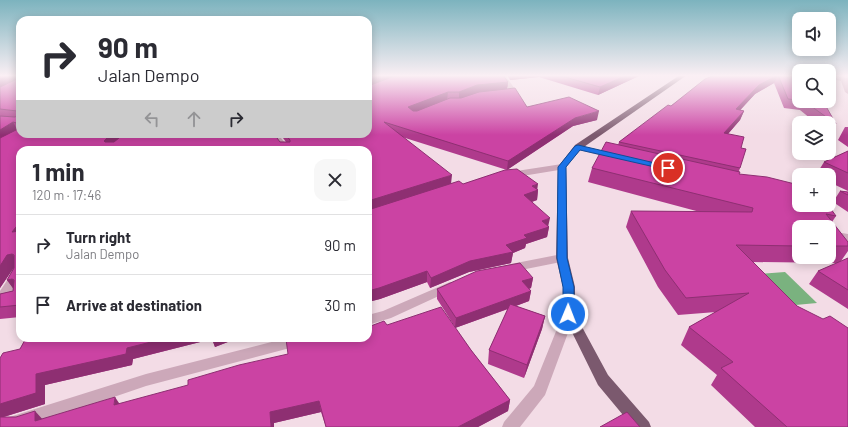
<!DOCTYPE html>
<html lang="en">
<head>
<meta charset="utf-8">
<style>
	body { margin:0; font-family:Barlow,sans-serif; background:#f7f7f7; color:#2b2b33; height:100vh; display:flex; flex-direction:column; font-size:15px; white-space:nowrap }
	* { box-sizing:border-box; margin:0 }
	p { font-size:13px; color:#7c7c81 }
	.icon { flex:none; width:22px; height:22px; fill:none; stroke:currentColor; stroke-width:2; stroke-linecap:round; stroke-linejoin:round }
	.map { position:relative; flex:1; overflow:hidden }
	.details { position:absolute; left:16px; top:146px; width:356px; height:196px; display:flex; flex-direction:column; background:#fff; border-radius:12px; box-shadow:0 2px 10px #0003 }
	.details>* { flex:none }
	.hud { position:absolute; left:16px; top:16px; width:356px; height:122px; border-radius:12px; box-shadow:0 2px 10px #0003; background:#fff; color:#2b2b33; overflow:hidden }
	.controls { position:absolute; left:792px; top:12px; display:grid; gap:8px }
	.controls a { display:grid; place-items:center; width:44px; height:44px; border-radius:8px; background:#fff; box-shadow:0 2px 10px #0003; font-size:20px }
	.pin { position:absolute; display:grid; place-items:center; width:34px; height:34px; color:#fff; margin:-17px; border:2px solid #fff; border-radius:50%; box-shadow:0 1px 4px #0007 }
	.me { position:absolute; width:44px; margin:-22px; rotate:1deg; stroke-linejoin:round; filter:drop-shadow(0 0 3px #0008) }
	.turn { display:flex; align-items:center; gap:14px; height:84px; padding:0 16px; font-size:18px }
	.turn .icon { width:52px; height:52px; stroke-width:2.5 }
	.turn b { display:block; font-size:28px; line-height:34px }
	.lanes { display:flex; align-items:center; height:38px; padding:0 16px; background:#0003; justify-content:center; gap:20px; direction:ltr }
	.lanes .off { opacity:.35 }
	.round { display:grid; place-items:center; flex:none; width:42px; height:42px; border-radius:12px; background:#f7f7f7 }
	.headline { display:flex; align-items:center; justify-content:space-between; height:68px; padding:0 16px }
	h1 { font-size:24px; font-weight:700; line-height:30px }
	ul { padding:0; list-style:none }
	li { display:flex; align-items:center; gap:12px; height:60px; padding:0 16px; border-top:1px solid #e1e1e2 }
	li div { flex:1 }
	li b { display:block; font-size:15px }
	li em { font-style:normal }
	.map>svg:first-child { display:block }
	.water { fill:#7ab27f }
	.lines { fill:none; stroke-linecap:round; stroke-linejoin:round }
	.minor { fill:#cca8b9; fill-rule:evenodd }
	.major { fill:#7b596e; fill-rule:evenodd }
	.wall { fill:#af3a8c; fill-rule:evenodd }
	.shaded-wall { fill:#8e2f72 }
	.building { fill:#cb43a3; stroke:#8e2f72 }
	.route { fill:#1a73e8; stroke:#114b97 }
</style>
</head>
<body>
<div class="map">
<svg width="848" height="427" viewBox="0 0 848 427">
	<rect width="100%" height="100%" fill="#f3dce6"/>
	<!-- water -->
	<path class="water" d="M785,272l32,31 -43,4 -29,-32z"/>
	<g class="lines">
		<!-- minor -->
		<path class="minor" d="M499,75h6l12,17 -1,1 -12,2v-2l6,-2z
			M829,75l19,3v16l-3,-2 -4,-11 -12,-3z
			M274,134h8l-1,4 10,12h-8l-10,-12z
			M575,145h3l38,9 1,2 -1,2h-6l-35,-9z
			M562,164l4,3 -1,2 -55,9 -4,-3 4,-3z
			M842,233l6,1v7l-10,-3 -1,-2z
			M562,254l4,1 2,3 -2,3 -55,11 -4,-1 -2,-3 2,-3 4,-1z
			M20,266v13l-16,25 -4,2v-15l16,-24z
			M450,282l4,1 2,3 -2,3 -63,29 -23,7v-10l15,-4z
			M569,309l5,2 1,3 -30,81 -25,32h-18l2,-5 30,-36 29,-72 1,-3z
			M287,338h29l-2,4 -5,1 -163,43 -120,41h-26v-7l3,-1 143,-45z"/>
		<!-- major -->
		<path class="major" d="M680,75h7l-106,74 -15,18 2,91 7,29v27l33,61 41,47 2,5h-18l-35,-42 -35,-71v-27l-7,-29 2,-91 17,-22z"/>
	</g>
	<!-- wall -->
	<path class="wall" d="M0,75h20v59l266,8 -3,-4 -1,-4h86v-59l140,7 -1,7 20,18 70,13 -24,6 -66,44 31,20 -1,10 -5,2 17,25 -2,10 -21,7 -1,4 -12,5 -2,10 -42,9 -39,16 -3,-6 -47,17 -12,3v-152h-348v167l-20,2v-25l13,-3v-3l-6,-8 7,-13 -14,21zM402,137l105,33 -44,14 -12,-1z
		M507,75h134l-43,20 -59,-18 -29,3z
		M715,75h84v26h24l13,23 -5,10 -2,-1v-10h-13l-16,-13 -16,-2 -10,-25 -19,11 -15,16 4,1 -4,9 -12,14 13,14 -1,20 -1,3v3l97,42 -4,6 16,20v9l-7,10 7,-3v51l-39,-25 9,-13 20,-8 -86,-1 96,165h-93l-44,-42 6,-10 -36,-30 8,-18 27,-15 -38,3 -20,-28 -32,-60 5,-16 69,1 -112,-30 4,-14 26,-23 1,-3zM799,227h30v30h-30z
		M845,127h3v20l-10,-7z
		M848,151v40l-19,-9v-7h-13l8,-13z
		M840,191l8,1v20l-15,-10z
		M533,278l-2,10 -2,1 2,2 -2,10 -13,5 29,10 -3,13 -18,49 -36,-14 1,-14 19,-41 -53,19 16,22 39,50 -2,11 -30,16h-152l-5,-15 -47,11 -274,4 20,-78 6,-11h212l-23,9 -3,-8 -79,20 -1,6 -87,20v19l-41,13 38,2 78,-15 248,-66 19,-13 68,2 -18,-28v-10z"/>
	<!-- shaded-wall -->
	<path class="shaded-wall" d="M10,75h9l1,2 -20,11v-9z
		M382,75h18l-32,13v-7z
		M511,75h28v2l-29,3z
		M627,75h14l-43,20 2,-8z
		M778,75l-4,8 -19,11 -22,24 3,-9 23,-24z
		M508,82l-1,8 -48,10v-8l18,-7z
		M448,92l-1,8 -38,15 -1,-8z
		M599,111l-2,9 -24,6 -66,44 1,-9 67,-43z
		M744,111l-4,9 -20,23 4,-10z
		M13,122l5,9 -18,11v-12z
		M111,134h14l-17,16 -4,-9z
		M452,175l-1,9 -83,27v-10z
		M538,184l-1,7 1,-1 -1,10 -15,5 2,-10 8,-9z
		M550,218l-2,9h1l-2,10 -21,7 -1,4 -12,5 -2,10 -42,9 -39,16 1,-10 75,-33 18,-10 18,-14z
		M20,222v19l-8,-9z
		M12,254l8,11 -5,1 -15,22v-22l7,-11z
		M427,271v11l-47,17 -12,3v-11z
		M533,278l-2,10 -10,3 1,-10z
		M12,279l8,11 -5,1 -8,-11z
		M531,291l-2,10 -74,27 1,-10z
		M545,316l-3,13 -18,49 3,-13z
		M167,338h71l-23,9 -3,-8 -79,20 -1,6 -87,20v19l-45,14v-14l36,-30 91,-26z
		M115,397l8,12 -9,-4z
		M510,400l-2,11 -30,16h-20z
		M319,401l2,11 -47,11v4h-3l-1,-15z
		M35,411l10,11 -10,-1z"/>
	<!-- building -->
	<path class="building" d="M0,75h10l-10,4z
		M17,75h3v49l-7,-2 -13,8v-14l15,1 2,-1v-5l-17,-2v-22l17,-8z
		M368,75h14l-14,6z
		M397,75h106l5,7 -31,3 -18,7h-11l-40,15 5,4h4l33,-13h11l18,-6 36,-4 12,19 42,-10 30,14 -24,7 -67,43 -124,-39 68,53 -84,26v-51h-348v72l-8,10 8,-1v74l-20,2v-13l13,-3 1,-11 -2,-1 -5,1 7,-12v-13l-2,-1 -5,1 -7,11v-128l20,-10v6h91l-7,7 1,1h9l10,-8h150l6,8h10v-2l-5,-6h83v-48z
		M558,75h69l-27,12z
		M715,75h63l-19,10 -23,24 8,2 -20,22 20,4 -3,11 5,1 -6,19 -121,-26 49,-37 3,1 34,-27z
		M778,75h21v25l-11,-1z
		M804,101h19l13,23z
		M606,142l134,30 -1,2 28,3 32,8v20h29l8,11 -10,-2 22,28v4h-19v-19h-30v19l-63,-1 61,61 26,13 7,-3 18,12v99h-61l-66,-59 12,-6 -44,-35 60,-34 -63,5 -21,-28 -34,-59 121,1 1,-4 -161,-40z
		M848,151v22l-24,-11z
		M517,169l21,15 -6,2 6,4 -14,5 26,23 -8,3 7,6 -25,8 3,3 -21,7 7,7 -43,9 -39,17 -4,-7 -48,17 -11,3v-81l91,-29 4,3 42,-14z
		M840,191l8,1v3z
		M848,258v32l-30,-19z
		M520,263l13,15 -11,3 9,10 -75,27 -19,-29 40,-18z
		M510,304l35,12 -18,49 -38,-15z
		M441,307l30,43 39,50 -52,27h-132l-7,-26 -49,11 1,15h-271v-10h16l19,-6v10l80,-24 -1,8 74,-20v-5l51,-15 49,-11 -2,-15 3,-1h79v-11l16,-6 3,4z
		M26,338h141l-40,10 -1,6 -90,20v19l-36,11v-46l3,-5 17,-4z
		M627,412l13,15h-40z"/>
	<!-- sky -->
	<linearGradient id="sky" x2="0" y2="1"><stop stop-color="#7cb3be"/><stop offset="0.56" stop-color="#faeff4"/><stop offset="1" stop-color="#faeff4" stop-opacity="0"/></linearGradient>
	<rect width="848" height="135" fill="url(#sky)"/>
	<!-- route -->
	<path class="route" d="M578,145l90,21 4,2 -4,2 -88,-20 -14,17 1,91 7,29v27l-1,3 -5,1 -4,-1 -1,-3v-27l-6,-29 1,-91 17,-21z"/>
</svg>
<div class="controls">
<a><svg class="icon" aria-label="sound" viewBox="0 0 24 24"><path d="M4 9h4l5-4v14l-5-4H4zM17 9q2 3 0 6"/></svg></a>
<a><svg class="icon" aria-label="search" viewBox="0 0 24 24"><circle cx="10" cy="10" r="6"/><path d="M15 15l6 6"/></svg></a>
<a><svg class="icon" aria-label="layers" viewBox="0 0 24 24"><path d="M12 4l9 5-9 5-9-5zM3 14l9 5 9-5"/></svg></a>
<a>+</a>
<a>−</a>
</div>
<div class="pin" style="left:668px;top:168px;background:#d93025"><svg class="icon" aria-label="arrive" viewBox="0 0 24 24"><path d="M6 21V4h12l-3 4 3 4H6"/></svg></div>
<svg class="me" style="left:568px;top:314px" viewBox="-20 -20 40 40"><circle r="17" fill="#1a73e8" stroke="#fff" stroke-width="3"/><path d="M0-11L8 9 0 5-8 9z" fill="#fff"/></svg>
<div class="hud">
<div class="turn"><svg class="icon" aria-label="right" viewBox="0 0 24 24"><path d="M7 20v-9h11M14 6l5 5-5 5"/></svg><div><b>90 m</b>Jalan Dempo</div></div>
<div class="lanes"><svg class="icon off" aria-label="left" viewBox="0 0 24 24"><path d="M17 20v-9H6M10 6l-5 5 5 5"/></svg><svg class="icon off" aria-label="ahead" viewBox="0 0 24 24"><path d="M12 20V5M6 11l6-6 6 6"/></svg><svg class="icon" aria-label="right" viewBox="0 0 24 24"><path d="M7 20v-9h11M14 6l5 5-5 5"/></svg></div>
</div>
<section class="details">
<div class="headline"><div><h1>1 min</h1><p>120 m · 17:46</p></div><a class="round"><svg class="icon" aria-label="close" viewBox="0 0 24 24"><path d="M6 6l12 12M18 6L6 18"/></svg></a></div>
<ul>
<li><svg class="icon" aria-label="right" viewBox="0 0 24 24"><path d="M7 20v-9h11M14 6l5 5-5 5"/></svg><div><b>Turn right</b><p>Jalan Dempo</p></div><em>90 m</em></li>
<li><svg class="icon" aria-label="arrive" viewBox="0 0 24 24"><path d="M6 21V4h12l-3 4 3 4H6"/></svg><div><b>Arrive at destination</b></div><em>30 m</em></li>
</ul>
</section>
</div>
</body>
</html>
